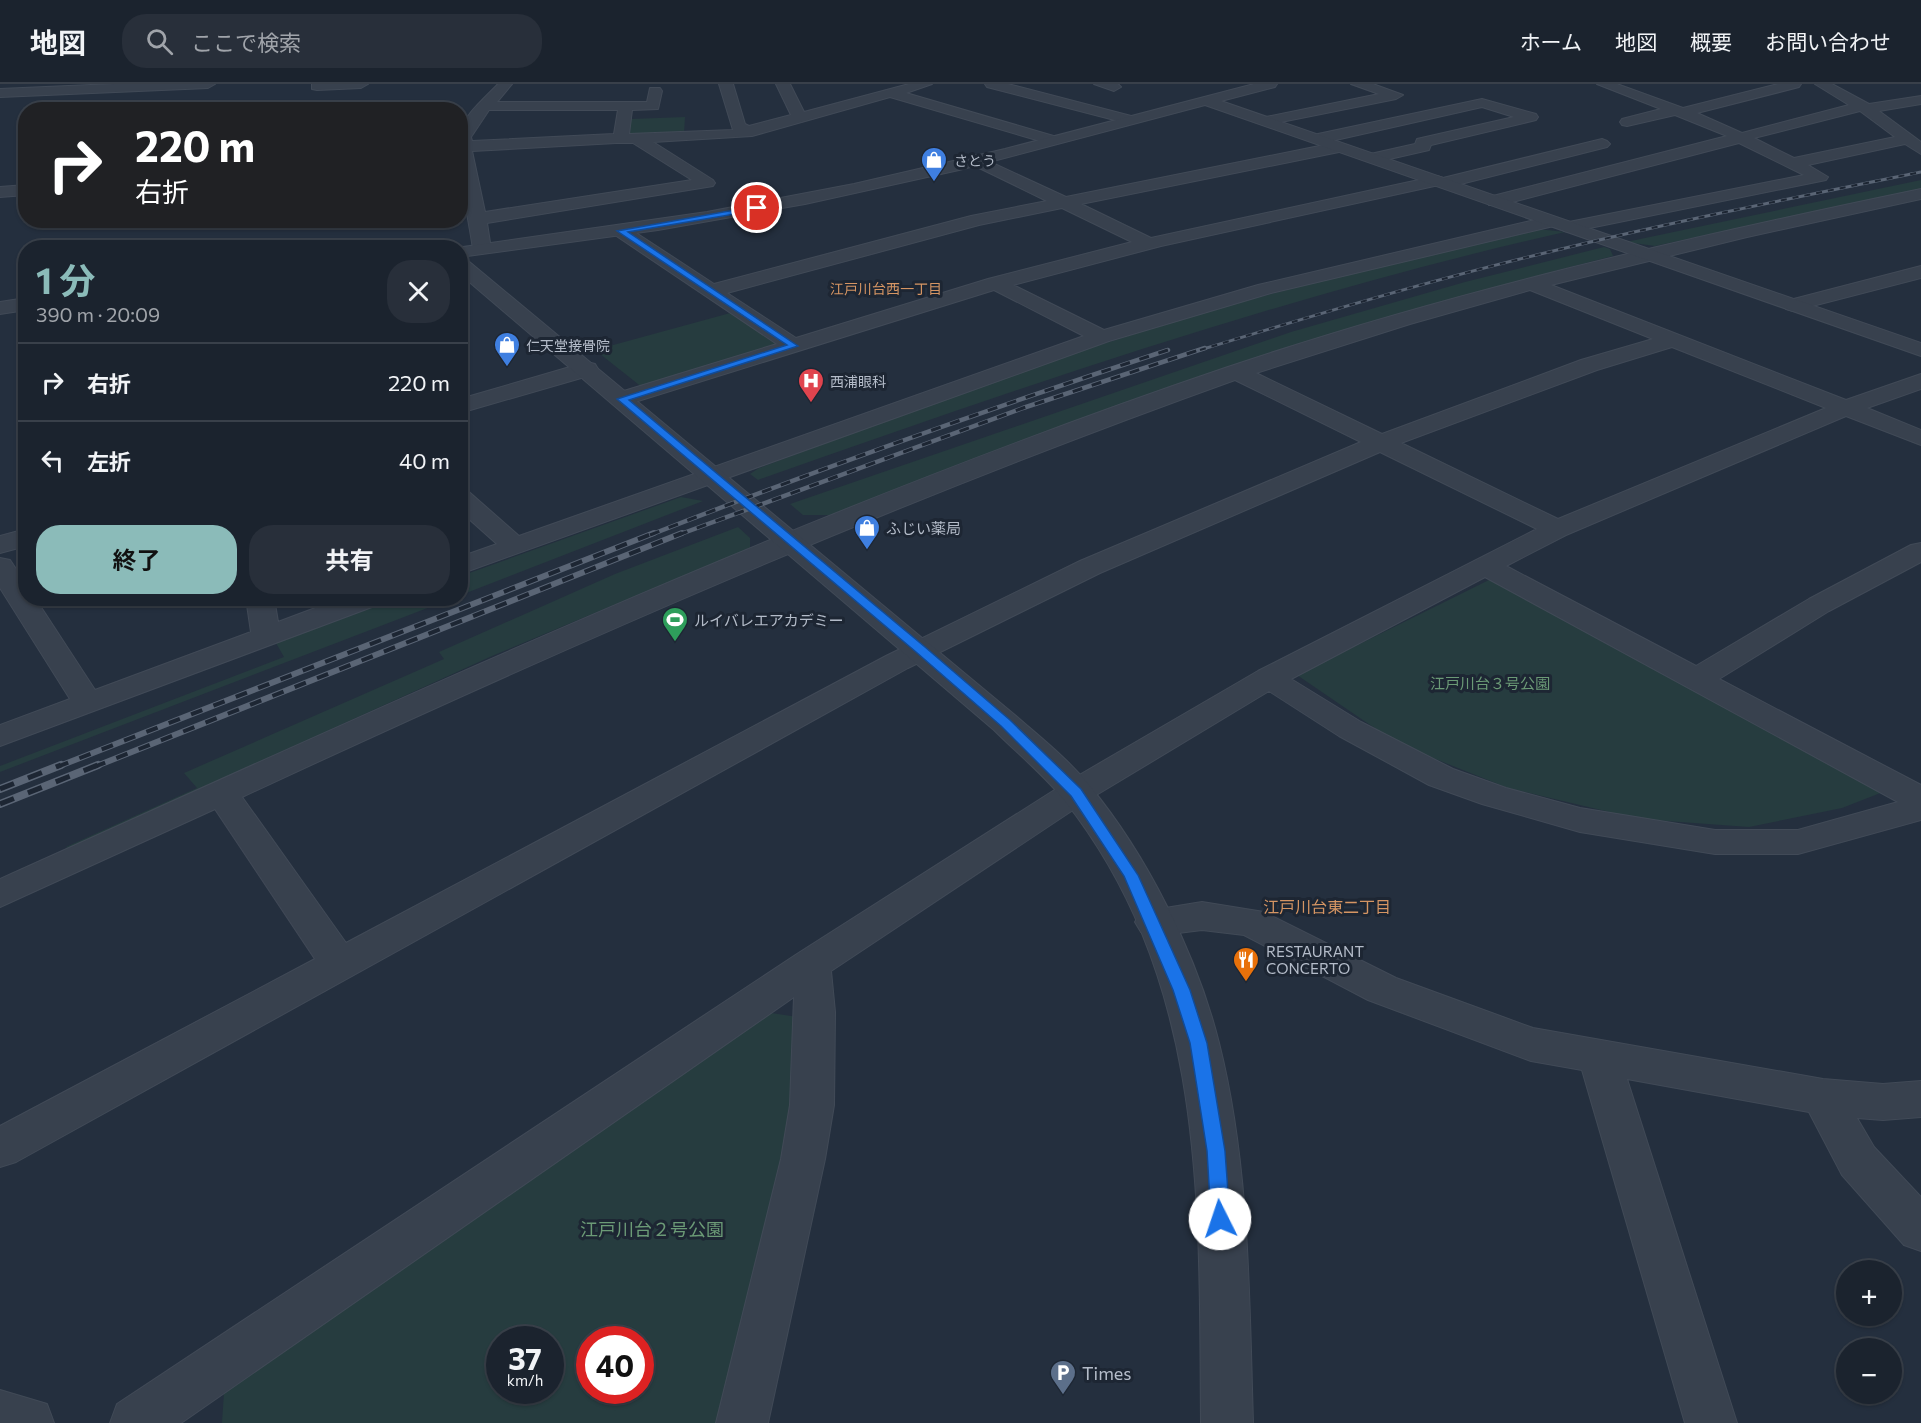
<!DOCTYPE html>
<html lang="ja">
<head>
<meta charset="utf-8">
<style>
	body { margin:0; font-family:Commissioner,"Noto Sans JP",sans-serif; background:#282f3a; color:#f1f3f6; height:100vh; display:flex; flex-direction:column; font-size:22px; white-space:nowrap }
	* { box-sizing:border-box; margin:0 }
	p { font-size:20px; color:#a0a4aa }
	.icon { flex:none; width:33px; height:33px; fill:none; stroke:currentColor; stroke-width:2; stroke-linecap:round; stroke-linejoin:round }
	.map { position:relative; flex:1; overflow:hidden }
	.details { position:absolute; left:18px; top:156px; width:450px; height:366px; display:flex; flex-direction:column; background:#1b232e; border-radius:24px; box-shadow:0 2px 4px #0004,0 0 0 2px #39404a }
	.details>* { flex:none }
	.banner { position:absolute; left:18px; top:18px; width:450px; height:126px; border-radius:24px; box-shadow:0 2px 4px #0004,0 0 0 2px #39404a; background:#202124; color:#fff; overflow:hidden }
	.fabs { position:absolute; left:1836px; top:1176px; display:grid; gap:12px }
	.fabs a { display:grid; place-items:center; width:66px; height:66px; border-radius:50%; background:#1b232e; box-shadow:0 2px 4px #0004,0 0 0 2px #39404a; font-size:30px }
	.speed { position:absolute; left:486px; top:1242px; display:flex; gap:12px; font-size:30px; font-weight:700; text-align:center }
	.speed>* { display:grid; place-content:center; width:78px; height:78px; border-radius:50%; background:#1b232e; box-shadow:0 2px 4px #0004,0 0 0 2px #39404a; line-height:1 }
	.speed small { font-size:15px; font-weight:400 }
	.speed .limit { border:9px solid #d22; background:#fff; color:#111 }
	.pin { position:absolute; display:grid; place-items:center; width:51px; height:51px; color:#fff; margin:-26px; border:3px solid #fff; border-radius:50%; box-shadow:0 2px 6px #0007 }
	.me { position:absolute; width:66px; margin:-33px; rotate:356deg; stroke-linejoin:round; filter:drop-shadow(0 0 4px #0008) }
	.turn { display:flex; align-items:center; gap:21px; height:126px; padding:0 18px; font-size:27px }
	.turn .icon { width:78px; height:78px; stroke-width:2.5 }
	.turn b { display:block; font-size:42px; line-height:51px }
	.round { display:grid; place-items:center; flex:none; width:63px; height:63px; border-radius:24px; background:#282f3a }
	.overview { display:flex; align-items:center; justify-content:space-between; height:102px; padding:0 18px }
	h1 { font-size:36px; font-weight:700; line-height:45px; color:#8bbbb9 }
	.button { display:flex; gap:12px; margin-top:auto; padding:12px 18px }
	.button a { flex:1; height:69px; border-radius:24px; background:#8bbbb9; color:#111; font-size:24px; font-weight:700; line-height:69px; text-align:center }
	.button a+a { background:#282f3a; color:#f1f3f6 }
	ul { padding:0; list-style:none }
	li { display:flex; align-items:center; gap:18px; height:78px; padding:0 18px; border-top:2px solid #39404a }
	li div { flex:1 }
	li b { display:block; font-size:22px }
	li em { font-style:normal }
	header { display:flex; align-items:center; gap:36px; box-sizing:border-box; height:84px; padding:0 30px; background:#1b232e; border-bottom:2px solid #39404a }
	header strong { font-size:28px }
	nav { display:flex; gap:33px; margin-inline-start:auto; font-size:21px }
	.search { width:420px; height:54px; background:#282f3a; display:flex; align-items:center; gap:15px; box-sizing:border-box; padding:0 21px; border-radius:24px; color:#a0a4aa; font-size:22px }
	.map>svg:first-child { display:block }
	.green { fill:#263c3f; fill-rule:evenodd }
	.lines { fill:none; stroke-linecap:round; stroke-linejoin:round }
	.minor-casing { stroke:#414a57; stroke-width:2 }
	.tertiary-casing { stroke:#414a57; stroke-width:2 }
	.minor { fill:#38414e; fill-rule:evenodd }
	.tertiary { fill:#38414e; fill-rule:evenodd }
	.rail-far3-casing { stroke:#5a6575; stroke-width:3 }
	.rail-far2-casing { stroke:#5a6575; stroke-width:4.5 }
	.rail-far1-casing { stroke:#5a6575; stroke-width:6 }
	.rail-casing { stroke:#5a6575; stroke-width:8 }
	.rail-far3 { stroke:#1d2633; stroke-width:2; stroke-dasharray:6; stroke-linecap:butt }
	.rail-far2 { stroke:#1d2633; stroke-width:3; stroke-dasharray:10; stroke-linecap:butt }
	.rail-far1 { stroke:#1d2633; stroke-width:4; stroke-dasharray:12; stroke-linecap:butt }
	.rail { stroke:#1d2633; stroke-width:5; stroke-dasharray:15; stroke-linecap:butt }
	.route { fill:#1a73e8; stroke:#114b97; stroke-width:1.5 }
	.labels { text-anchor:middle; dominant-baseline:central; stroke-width:6; stroke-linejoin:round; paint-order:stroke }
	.far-poi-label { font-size:14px; fill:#b4bcc9; stroke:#1d2633; text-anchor:start }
	.far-neighbourhood-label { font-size:14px; fill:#d59563; stroke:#1d2633 }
	.poi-label { font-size:15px; fill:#b4bcc9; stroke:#1d2633; text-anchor:start }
	.park-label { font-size:15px; fill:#6b9a76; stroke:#1d2633 }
	.neighbourhood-label { font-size:16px; fill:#d59563; stroke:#1d2633 }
	.near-park-label { font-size:18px; fill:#6b9a76; stroke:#1d2633 }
	.near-poi-label { font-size:18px; fill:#b4bcc9; stroke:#1d2633; text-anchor:start }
</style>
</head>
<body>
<header>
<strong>地図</strong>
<div class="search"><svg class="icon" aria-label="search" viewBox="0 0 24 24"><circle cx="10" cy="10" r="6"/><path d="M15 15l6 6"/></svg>ここで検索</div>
<nav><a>ホーム</a><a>地図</a><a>概要</a><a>お問い合わせ</a></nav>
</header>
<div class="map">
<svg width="1921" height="1339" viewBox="0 0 1921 1339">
	<rect width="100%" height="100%" fill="#242f3e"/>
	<!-- green -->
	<path class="green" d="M685,33l-1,17 -49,2 -7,-4 3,-13z
		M1921,96v9l-266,57 -29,-4z
		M1538,145l27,3c-274,62 -542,154 -807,248l-8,-6 9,-6c137,-51 274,-104 414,-146 120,-37 243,-64 365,-93z
		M1604,163l6,2 3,7c-113,29 -225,60 -336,95 -151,49 -299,106 -447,164h-27l-13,-11 501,-172 174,-50z
		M734,228l44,29 -3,6 -132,41 -48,-38z
		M681,413l22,4 -242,94v-19z
		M738,443l12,11v10l-258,108 -424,193 -2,-2 131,-59 -13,-15 260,-114 -5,-7 176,-78z
		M1491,495l392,213 -41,16 -93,19 -110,-8 -131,-31 -110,-44 -101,-69z
		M399,514l52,1 -451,173v-6l284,-109 -8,-14z
		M771,929l27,4 1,37 -17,113 -62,256h-498l2,-30zM500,1256h50v50h-50zM590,1256h50v50h-50z"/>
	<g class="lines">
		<defs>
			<path id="minor" d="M114,0h101l-7,4 -208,9v-8z
				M312,0h56l-7,4 -44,2 -5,-1z
				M498,0h14l-15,18h150l3,-14h10l2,3 -4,18 -26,1 -3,24 104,-4 -14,-46h14l12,40 4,2 42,-11 -15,-31h14l14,28 105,-28h23l-26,9 151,44 3,3 -8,5 -5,-2 -157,-46 -138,39 -99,6 60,38 2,3 -2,3 -226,37 4,26 -9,5 -9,-5c-4,-29 -18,-90 -13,-117 4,-17 26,-35 38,-48zM489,26h129l-4,24 -142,7 -1,-4zM616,59h17l59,37 -207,32 -13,-61z
				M985,0h23l127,33 2,3 -7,4 -143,-37z
				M1094,0h24l3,3 -7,4z
				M1351,0h22l30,11 -7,4 -130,26 -7,-4 7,-4 113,-23z
				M1597,0h20l66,24 95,-24h23l-2,3 -102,26 45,20 107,-28 -34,-21h17l37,20 52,-8v8l-42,7 42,31v12l-16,-10 -97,21 20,12 -2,3 -256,52 -6,-1 -3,-4 3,-4 240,-48 -65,-32 -238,62h-12l-2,-4 2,-4 238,-61 -52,-21 -48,11 -5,-1 -2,-3 2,-3 39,-10zM1860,27l35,26 -101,21 -40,-20z
				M1482,15l54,15 2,3 -2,3 -105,25 -2,5 -57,13 -8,-5 2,-3 49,-11 2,-5 97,-22 -32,-10 -164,37 -8,-5 8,-5z
				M1602,55l5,2 3,3 -3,3 -162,41 -6,-3 -278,61 -148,39 91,45 154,-45 294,-69 9,5 -3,4 -287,68 -162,48 -649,233v-17l37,-13 -37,-33v-22l9,3 50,44 565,-200 -90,-46 -372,116 -8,-2 -3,-5 3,-5 163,-50 -162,-109 -3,-4 3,-4h12l87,57 257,-68 76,-15 -78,-38 -2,-3 2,-3 6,-2 91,42 273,-55 8,5 -8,5 -258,52 70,34 286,-62 6,2zM1062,124l70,34 -144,37 -192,59 -69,-45 252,-68z
				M26,101v10l-26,2v-10z
				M1921,105v10l-174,38 -196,48 295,115 75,-26v15l-54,19 54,22v15l-75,-29 -280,119 -60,31 190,100 113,-67 102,-54 10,-2v19l-92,49 -110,68 202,106v35l-123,34h-83l-135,-22 -98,-28 -53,-19 -90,-49 -70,-45 -181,109 -257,171 4,41 -1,93 -9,54 -57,264h-52l65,-264 9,-54 4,-108 -613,426h-71l7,-19 680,-450 267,-170 194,-113 279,-142 -157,-77 -280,121 -192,95 -892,494 -16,5v-41l315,-167 -100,-150 -215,98v-28c403,-181 806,-369 1225,-511 228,-77 460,-130 696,-179zM1530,206l123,49 -72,21 -199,74 -126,-61 154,-49zM1672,263l154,61 -268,111 -157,-76 196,-73zM1235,296l126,62 -281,119 -194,95 -540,287 -104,-146c326,-152 655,-296 993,-417zM1485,493l413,225 -100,28h-83l-135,-22 -74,-20 -53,-19 -92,-47 -70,-43z
				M1921,182v12l-128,33 -7,-2 -3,-4 3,-4z
				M587,278l8,2 3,5 -3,5 -135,39v-14z
				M26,445v17l-26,7v-17z
				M0,474l10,2 16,24v14h9l60,92 156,-58 -5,-34h28l4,24 64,-24h42l-4,6 -380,142v-21l70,-26 -70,-111z
				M1202,818l62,10 132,66 137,50 290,51 60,5 38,-3v36l-38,3 -26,-2 17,29 47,50v54l-17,-6 -62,-70 -33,-63 -182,-33 110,344h-52l-103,-353 -51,-9 -163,-61 -124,-65 -42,-5 -48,6 -13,-4 -6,-10 6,-10z
				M0,1306l47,14 7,19h-54z"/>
			<path id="tertiary" d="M1254,0h23l-2,3 -54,14 700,242v13l-716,-251 -246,65 -154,34 -147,26 -198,27v-9h-4l251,-36 147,-28 151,-35z
				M460,175l7,1 549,456c25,22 52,43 73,69 58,70 108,170 130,258 31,123 30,254 34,380h-52c-2,-219 7,-440 -136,-622 -21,-26 -48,-48 -71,-71l-534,-456z
				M26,214v12l-26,4v-12z"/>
		</defs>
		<!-- minor casing -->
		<use href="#minor" class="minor-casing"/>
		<!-- tertiary casing -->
		<use href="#tertiary" class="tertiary-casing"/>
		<!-- minor -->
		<use href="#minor" class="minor"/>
		<!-- tertiary -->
		<use href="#tertiary" class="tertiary"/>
		<defs>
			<path id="rail-far3" d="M1200,266c115,-35 231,-70 349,-98 123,-30 248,-55 372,-80"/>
			<path id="rail-far2" d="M650,451c171,-67 344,-128 518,-185
				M678,451l345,-127 182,-60"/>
			<path id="rail-far1" d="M57,683l597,-234
				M94,683l588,-234"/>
			<path id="rail" d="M0,705l61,-24
				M0,720l98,-39"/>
		</defs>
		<!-- rail-far3 casing -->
		<use href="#rail-far3" class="rail-far3-casing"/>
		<!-- rail-far2 casing -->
		<use href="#rail-far2" class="rail-far2-casing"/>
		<!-- rail-far1 casing -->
		<use href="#rail-far1" class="rail-far1-casing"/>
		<!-- rail casing -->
		<use href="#rail" class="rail-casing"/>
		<!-- rail-far3 -->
		<use href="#rail-far3" class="rail-far3"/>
		<!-- rail-far2 -->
		<use href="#rail-far2" class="rail-far2"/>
		<!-- rail-far1 -->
		<use href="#rail-far1" class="rail-far1"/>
		<!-- rail -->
		<use href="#rail" class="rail"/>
	</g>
	<!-- route -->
	<path class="route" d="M757,122l2,4 -131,22 170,114 -169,54 296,247 85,73 71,69 57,86 52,115 17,53 18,108 5,68 -3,6 -7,3 -7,-3 -2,-6 -4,-68 -17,-108 -17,-53 -49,-114 -53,-80 -70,-70 -85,-74 -299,-253 170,-54 -170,-114z"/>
	<!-- icons -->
	<defs>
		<symbol id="shop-pin" viewBox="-11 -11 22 30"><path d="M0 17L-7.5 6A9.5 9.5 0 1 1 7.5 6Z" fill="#3f7fe0" stroke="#1d2633"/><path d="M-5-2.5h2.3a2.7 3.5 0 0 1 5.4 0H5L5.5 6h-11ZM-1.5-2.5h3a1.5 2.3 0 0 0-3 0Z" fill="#fff"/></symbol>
		<symbol id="hospital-pin" viewBox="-11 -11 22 30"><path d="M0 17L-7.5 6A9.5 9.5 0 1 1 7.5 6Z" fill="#e0444e" stroke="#1d2633"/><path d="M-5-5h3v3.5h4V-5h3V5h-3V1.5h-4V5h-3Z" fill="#fff"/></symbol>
		<symbol id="stadium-pin" viewBox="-11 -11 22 30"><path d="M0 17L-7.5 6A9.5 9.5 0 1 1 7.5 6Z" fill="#2e9e5b" stroke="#1d2633"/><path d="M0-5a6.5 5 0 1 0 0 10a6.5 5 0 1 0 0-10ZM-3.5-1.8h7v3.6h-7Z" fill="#fff"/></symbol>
		<symbol id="restaurant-pin" viewBox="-11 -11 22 30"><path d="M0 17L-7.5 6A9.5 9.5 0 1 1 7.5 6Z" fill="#e8710a" stroke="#1d2633"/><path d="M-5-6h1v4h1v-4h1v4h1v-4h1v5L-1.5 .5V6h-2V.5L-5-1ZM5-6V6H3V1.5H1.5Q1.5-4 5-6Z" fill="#fff"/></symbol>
		<symbol id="parking-pin" viewBox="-11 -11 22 30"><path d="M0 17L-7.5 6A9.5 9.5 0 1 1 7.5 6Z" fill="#5c6f8a" stroke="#1d2633"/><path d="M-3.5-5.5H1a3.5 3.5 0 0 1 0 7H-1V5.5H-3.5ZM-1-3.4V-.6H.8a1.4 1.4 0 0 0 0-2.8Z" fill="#fff"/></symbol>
	</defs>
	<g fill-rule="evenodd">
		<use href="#shop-pin" x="919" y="61" width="30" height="40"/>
		<use href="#shop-pin" x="492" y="246" width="30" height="40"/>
		<use href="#hospital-pin" x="796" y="282" width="30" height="40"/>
		<use href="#shop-pin" x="852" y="429" width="30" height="40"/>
		<use href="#stadium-pin" x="660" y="521" width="30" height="40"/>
		<use href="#restaurant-pin" x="1231" y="861" width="30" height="40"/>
		<use href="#parking-pin" x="1048" y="1274" width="30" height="40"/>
	</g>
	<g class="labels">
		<!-- far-poi labels -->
		<g class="far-poi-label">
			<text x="954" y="76">さとう</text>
			<text x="526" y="261">仁天堂接骨院</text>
			<text x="830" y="297">西浦眼科</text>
		</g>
		<!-- far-neighbourhood labels -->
		<g class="far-neighbourhood-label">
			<text x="886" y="204">江戸川台西一丁目</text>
		</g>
		<!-- poi labels -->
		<g class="poi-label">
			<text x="886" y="444">ふじい薬局</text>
			<text x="694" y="536">ルイバレエアカデミー</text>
			<text x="1266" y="867">RESTAURANT<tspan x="1266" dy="17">CONCERTO</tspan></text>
		</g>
		<!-- park labels -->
		<g class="park-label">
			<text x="1490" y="599">江戸川台３号公園</text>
		</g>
		<!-- neighbourhood labels -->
		<g class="neighbourhood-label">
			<text x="1327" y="822">江戸川台東二丁目</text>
		</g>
		<!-- near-park labels -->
		<g class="near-park-label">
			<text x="652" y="1145">江戸川台２号公園</text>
		</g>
		<!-- near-poi labels -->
		<g class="near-poi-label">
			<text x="1082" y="1289">Times</text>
		</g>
	</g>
</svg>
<div class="fabs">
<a>+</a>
<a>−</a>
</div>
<div class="speed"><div>37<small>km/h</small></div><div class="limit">40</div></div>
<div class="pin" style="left:757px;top:124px;background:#d93025"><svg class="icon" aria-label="arrive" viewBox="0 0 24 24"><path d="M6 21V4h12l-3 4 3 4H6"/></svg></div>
<svg class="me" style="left:1220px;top:1135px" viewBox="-20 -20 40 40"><circle r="19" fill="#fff"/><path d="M0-13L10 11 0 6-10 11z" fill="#1a73e8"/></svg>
<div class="banner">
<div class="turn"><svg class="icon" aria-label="right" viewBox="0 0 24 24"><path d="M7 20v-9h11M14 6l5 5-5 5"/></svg><div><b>220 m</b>右折</div></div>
</div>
<section class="details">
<div class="overview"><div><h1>1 分</h1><p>390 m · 20:09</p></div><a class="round"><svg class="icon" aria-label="close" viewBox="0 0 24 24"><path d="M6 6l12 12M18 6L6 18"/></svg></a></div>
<ul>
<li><svg class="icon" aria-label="right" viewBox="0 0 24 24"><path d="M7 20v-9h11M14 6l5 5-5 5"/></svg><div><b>右折</b></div><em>220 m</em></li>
<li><svg class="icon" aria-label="left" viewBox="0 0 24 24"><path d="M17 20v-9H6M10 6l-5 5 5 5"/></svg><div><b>左折</b></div><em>40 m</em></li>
</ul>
<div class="button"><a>終了</a><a>共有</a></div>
</section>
</div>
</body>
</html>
